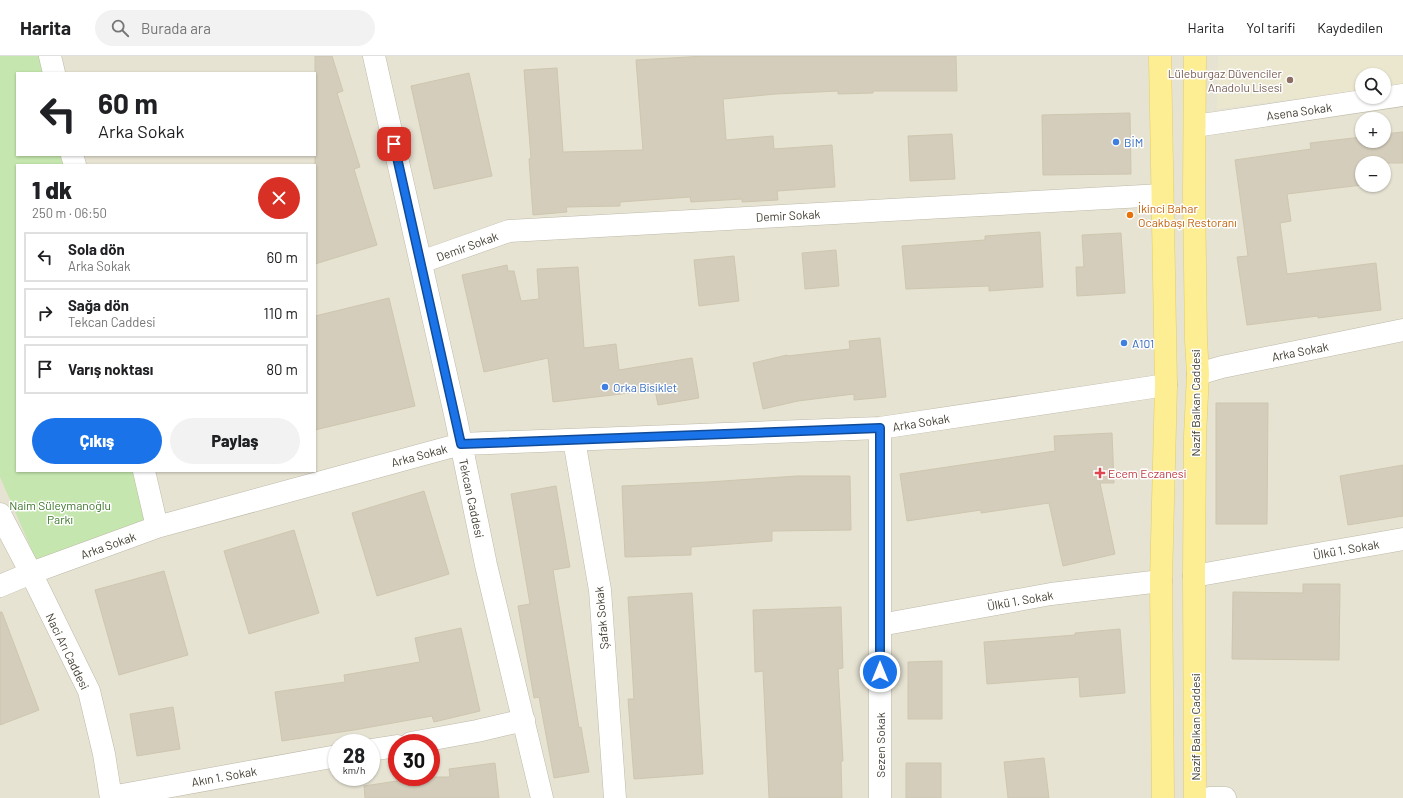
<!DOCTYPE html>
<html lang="tr">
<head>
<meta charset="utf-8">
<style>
	body { margin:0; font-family:Barlow,sans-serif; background:#f2f2f2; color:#202124; height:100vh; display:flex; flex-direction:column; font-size:15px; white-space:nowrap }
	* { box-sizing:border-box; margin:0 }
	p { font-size:13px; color:#757577 }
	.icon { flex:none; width:22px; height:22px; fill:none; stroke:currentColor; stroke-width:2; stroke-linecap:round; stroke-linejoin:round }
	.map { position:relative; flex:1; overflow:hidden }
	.details { position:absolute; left:16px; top:108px; width:300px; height:308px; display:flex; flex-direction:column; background:#fff; border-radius:0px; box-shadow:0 1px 3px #0004 }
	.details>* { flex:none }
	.banner { position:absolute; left:16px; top:16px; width:300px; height:84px; border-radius:0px; box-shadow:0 1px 3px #0004; background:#fff; color:#202124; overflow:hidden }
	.controls { position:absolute; left:1355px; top:12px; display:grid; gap:8px }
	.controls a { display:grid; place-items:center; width:36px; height:36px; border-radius:50%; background:#fff; box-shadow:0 1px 3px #0004; font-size:20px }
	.speed { position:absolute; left:328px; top:678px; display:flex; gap:8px; font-size:20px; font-weight:700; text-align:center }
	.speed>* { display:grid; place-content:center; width:52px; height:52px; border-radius:50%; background:#fff; box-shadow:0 1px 3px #0004; line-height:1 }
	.speed small { font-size:10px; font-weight:400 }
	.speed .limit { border:6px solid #d22; background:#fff; color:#111 }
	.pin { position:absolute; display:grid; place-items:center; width:34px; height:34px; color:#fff; margin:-17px; border-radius:8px; box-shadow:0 2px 6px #0006 }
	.me { position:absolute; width:44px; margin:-22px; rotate:0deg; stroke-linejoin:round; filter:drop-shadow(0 0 3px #0008) }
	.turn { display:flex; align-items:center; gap:14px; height:84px; padding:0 16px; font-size:18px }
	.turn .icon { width:52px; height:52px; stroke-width:2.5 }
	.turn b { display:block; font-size:28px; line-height:34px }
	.round { display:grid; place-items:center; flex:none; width:42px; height:42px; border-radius:21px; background:#f2f2f2 }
	.overview { display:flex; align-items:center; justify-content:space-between; height:68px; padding:0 16px }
	h1 { font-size:24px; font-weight:800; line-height:30px }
	.action { display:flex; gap:8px; margin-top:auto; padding:8px 16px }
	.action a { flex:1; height:46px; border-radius:24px; background:#1a73e8; color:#fff; font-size:16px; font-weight:800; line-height:46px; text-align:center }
	.action a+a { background:#f2f2f2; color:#202124 }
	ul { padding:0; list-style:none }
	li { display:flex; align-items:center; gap:12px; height:50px; margin:0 8px 6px; padding:0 8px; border:2px solid #e0e0e0; border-radius:0px }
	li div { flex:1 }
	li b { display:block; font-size:15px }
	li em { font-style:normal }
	header { display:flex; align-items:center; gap:24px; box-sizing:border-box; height:56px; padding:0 20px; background:#fff; border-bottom:1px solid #e0e0e0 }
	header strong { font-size:19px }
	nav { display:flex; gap:22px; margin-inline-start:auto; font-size:14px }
	.search { width:280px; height:36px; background:#f2f2f2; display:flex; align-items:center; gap:10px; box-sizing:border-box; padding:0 14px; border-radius:22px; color:#757577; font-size:15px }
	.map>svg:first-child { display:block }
	.residential { fill:#e6e3d3; fill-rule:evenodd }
	.education { fill:#ebe7cf }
	.green { fill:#c5e6ae }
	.building { fill:#d4cdbb; stroke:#cec6ae }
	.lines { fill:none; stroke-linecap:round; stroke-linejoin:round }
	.minor-casing { stroke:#beb9a8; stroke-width:23 }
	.major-casing { stroke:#e2ce64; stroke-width:23 }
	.minor { stroke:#fff; stroke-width:22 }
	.major { stroke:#fdee94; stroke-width:22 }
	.route-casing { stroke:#114b97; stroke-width:10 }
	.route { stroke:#1a73e8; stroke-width:7 }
	.education-dot { fill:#8d6e63; stroke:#fff; stroke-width:1.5 }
	.shop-dot { fill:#3f7fe0; stroke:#fff; stroke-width:1.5 }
	.food-dot { fill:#e8710a; stroke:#fff; stroke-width:1.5 }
	.health-dot { fill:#e0444e; stroke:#fff; stroke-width:1.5 }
	.labels { text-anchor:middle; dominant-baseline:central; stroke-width:3; stroke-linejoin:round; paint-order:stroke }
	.education-label { font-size:12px; fill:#785e54; stroke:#fff; text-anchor:end }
	.street-label { font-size:12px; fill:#454135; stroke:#fff }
	.shop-label { font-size:12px; fill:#366cbe; stroke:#fff; text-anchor:start }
	.food-label { font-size:12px; fill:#c56008; stroke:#fff; text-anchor:start }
	.health-label { font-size:12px; fill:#be3a42; stroke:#fff; text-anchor:start }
	.park-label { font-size:12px; fill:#3b7529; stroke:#fff }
</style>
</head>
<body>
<header>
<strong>Harita</strong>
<div class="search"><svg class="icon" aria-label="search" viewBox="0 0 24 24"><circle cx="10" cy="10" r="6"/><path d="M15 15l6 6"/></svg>Burada ara</div>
<nav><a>Harita</a><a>Yol tarifi</a><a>Kaydedilen</a></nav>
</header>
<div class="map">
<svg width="1403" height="742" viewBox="0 0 1403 742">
	<rect width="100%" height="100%" fill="#f2f0e5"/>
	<!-- residential -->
	<path class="residential" d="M0,0h1403v742h-1403zM17,17h298v82h-298zM1362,19h22v22h-22zM1362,63h22v22h-22zM1362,107h22v22h-22zM17,109h298v306h-298zM337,687h34v34h-34zM397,687h34v34h-34z"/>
	<!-- education -->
	<path class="education" d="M1218,0h185v29l-19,3v-13h-22v15l-145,19z"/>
	<!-- green -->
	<path class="green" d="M0,0h44l4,17h-31v82h49l2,10h-51v306h121l11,49 -111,44 -38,-87z"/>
	<!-- building -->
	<path class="building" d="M315,0h17l11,35 -6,2 23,74 -6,2 23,76 -62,19z
		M705,0h251l1,35h-84v2l-35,1v-3l-62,3 -53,5 3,41 47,-4 1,13 58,-4 3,42 -58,4 1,9 -36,2v-3l-51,3 -1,-5 -70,5v4l-54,1 1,5 -34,3 -4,-56 2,-1 -7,-88 33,-2 6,84 80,-2 -7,-90z
		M469,17l23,103 -58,13 -23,-103z
		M1130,57l1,61 -88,1 -1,-60z
		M1403,76v31h-41v22l-75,9 4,27 -11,2 7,51 89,-11 5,47 -63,8v-2l-71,9 -10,-68 11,-1 -13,-96 76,-11 -1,-6 52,-6v4h22v-7z
		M952,78l3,45 -45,2 -2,-45z
		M1040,176l3,55 -54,4v-5l-83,3 -4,-43 83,-6v-4z
		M1121,177l4,60 -48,3 -1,-29h8l-2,-32z
		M836,194l3,36 -34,3 -3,-36z
		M734,200l5,45 -40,5 -5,-46z
		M507,209l1,6h6l7,30 18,-2 -2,-30 41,-2 6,81 32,-4 3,26 73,-12 7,40 -41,7 -3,-15 -102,12 -5,-44 -64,14 -22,-97z
		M389,242l26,108 -100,24v-114z
		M880,282l6,59 -32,3v-6l-56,7 -35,8 -10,-46 34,-8v1l63,-7 -1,-8z
		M1216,347h52l-1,121h-51z
		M1112,377l2,50h-14l15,71 -52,12 -14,-63 -68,10v-3l-74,11 -7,-47 155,-23 -1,-15z
		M1403,409v51l-55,9 -8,-49z
		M797,420h53l1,54 -79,1v10l-81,6v8l-66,2 -3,-71 86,-4z
		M556,430l14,81 -17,3 26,158 2,-1 8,45 -35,6 -15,-81 -5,1 -16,-92 12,-2 -19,-110z
		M424,435l25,83 -72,22 -25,-83z
		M294,474l25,83 -70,21 -25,-83z
		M164,515l24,84 -69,20 -24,-85z
		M1303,528h37l-1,76 -107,-1 1,-67 70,1z
		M692,537l11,181 -69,5 -6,-80h6l-6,-102z
		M841,551l2,61 -5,1 5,92h-2l1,37h-73l-6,-127 -8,1 -2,-62z
		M0,556h2l37,98 -39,15z
		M461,572l19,83 -46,11 -2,-6 -78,14 -72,11 -7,-49 70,-10 -1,-7 76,-13 -5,-24z
		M1120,573l5,64 -45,4 -1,-20 -92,7 -3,-42 91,-7v-2z
		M942,605v58h-34v-57z
		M173,651l7,42 -43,7 -7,-42z
		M1044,702l5,40h-41l-4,-36z
		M495,707l4,35h-134l-1,-12 59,-9h27l-1,-8z
		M906,707h35v35h-35z"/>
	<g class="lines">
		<defs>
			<path id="minor" d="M50,0l4,17
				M374,0l81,358 31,151 56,233
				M1195,70l208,-31
				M72,99l3,10
				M421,206l88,-31 653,-36
				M1198,318l24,-7 181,-37
				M880,372v370
				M574,384l26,150 15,208
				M144,415l13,56
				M0,458l31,59 58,118 15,63 7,44
				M1194,520l209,-37
				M0,530l31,-13 126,-46 304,-83 419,-16 286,-43
				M880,569l171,-31 110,-13
				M411,687l66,-12 47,-11
				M371,694l26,-4
				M111,741l226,-41
				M1210,742h15"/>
			<path id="major" d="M1160,0l6,329 -5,196 2,217
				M1195,0l-1,137 2,147 2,34 -3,62 -1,140 1,222"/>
		</defs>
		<!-- minor casing -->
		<use href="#minor" class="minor-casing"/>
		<!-- major casing -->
		<use href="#major" class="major-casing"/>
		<!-- minor -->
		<use href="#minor" class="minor"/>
		<!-- major -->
		<use href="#major" class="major"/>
	</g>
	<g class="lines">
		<defs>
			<path id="route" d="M394,88l67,300 419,-16v244"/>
		</defs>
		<!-- route casing -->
		<use href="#route" class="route-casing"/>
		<!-- route -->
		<use href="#route" class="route"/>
	</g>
	<!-- markers -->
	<circle class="education-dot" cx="1290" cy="24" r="4"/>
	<g class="shop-dot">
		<circle cx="1116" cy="86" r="4"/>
		<circle cx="1124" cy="287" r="4"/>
		<circle cx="605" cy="331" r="4"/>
	</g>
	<circle class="food-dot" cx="1130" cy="159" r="4"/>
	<path class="health-dot" d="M1098 411h4v4h4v4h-4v4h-4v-4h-4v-4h4z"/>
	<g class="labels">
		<!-- education labels -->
		<g class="education-label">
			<text x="1282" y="17">Lüleburgaz Düvenciler<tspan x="1282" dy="14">Anadolu Lisesi</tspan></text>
		</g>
		<!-- street labels -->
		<g class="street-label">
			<text transform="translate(1299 55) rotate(-8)">Asena Sokak</text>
			<text transform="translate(788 159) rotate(-3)">Demir Sokak</text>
			<text transform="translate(467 190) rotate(-20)">Demir Sokak</text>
			<text transform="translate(1300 295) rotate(-11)">Arka Sokak</text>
			<text transform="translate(1195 347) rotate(-90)">Nazif Balkan Caddesi</text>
			<text transform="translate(921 366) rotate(-9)">Arka Sokak</text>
			<text transform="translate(419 399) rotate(-15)">Arka Sokak</text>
			<text transform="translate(472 442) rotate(78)">Tekcan Caddesi</text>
			<text transform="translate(108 489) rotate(-20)">Arka Sokak</text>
			<text transform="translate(1346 493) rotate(-10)">Ülkü 1. Sokak</text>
			<text transform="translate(1020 544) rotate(-10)">Ülkü 1. Sokak</text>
			<text transform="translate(601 562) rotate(-95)">Şafak Sokak</text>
			<text transform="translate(68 595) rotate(64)">Naci Arı Caddesi</text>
			<text transform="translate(1195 671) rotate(-90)">Nazif Balkan Caddesi</text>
			<text transform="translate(880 689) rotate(-90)">Sezen Sokak</text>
			<text transform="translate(224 720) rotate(-10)">Akın 1. Sokak</text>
		</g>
		<!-- shop labels -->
		<g class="shop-label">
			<text x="1124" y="86">BİM</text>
			<text x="1132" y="287">A101</text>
			<text x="613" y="331">Orka Bisiklet</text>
		</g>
		<!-- food labels -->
		<g class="food-label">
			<text x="1138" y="152">İkinci Bahar<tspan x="1138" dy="14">Ocakbaşı Restoranı</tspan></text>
		</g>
		<!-- health labels -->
		<g class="health-label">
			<text x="1108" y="417">Ecem Eczanesi</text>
		</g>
		<!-- park labels -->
		<g class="park-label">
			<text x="60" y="449">Naim Süleymanoğlu<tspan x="60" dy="14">Parkı</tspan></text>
		</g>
	</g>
</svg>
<div class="controls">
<a><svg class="icon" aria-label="search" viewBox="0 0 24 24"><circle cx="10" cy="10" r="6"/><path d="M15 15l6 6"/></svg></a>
<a>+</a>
<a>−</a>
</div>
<div class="speed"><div>28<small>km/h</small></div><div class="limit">30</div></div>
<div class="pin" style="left:394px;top:88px;background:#d93025"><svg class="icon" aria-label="arrive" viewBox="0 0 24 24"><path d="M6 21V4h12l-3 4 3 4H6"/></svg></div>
<svg class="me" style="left:880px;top:616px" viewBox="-20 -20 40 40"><circle r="17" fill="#1a73e8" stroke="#fff" stroke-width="3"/><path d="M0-11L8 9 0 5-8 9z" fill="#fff"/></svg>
<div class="banner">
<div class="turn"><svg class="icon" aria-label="left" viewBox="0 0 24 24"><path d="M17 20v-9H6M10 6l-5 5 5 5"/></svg><div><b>60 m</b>Arka Sokak</div></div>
</div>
<section class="details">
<div class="overview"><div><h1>1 dk</h1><p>250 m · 06:50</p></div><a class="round" style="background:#d93025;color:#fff"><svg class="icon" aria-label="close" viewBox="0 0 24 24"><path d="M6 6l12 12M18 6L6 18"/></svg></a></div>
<ul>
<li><svg class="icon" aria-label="left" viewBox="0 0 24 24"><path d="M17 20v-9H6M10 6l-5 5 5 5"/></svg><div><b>Sola dön</b><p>Arka Sokak</p></div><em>60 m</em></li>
<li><svg class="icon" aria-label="right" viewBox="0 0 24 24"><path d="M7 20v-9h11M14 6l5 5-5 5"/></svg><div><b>Sağa dön</b><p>Tekcan Caddesi</p></div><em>110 m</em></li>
<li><svg class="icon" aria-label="arrive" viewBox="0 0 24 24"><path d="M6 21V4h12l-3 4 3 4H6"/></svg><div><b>Varış noktası</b></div><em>80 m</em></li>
</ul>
<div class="action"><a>Çıkış</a><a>Paylaş</a></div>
</section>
</div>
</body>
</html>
